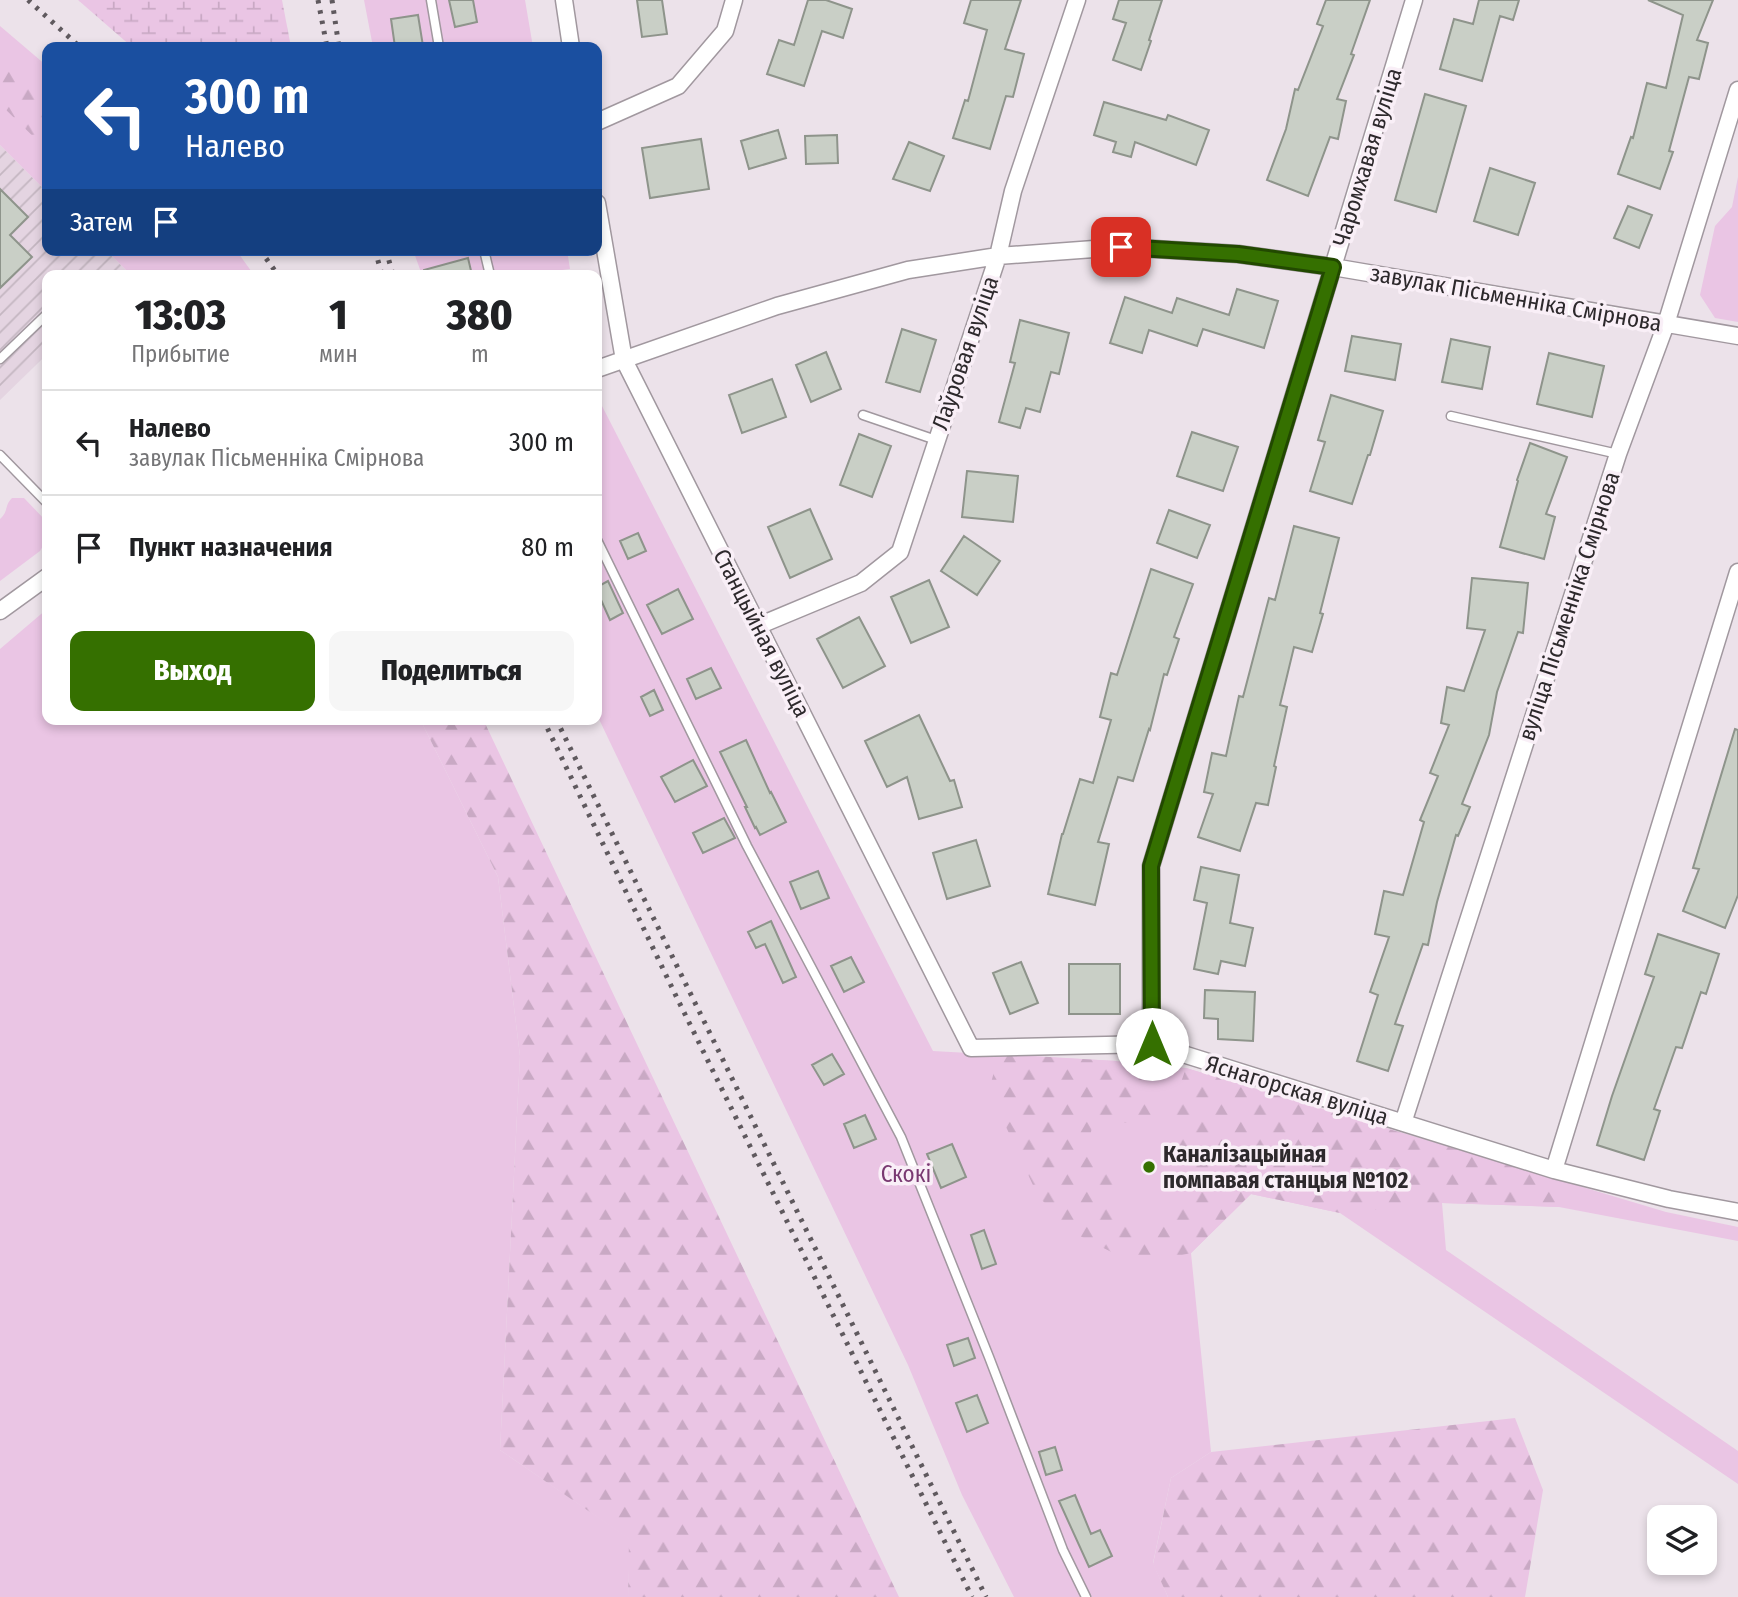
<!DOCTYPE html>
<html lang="ru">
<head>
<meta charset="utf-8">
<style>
	body { margin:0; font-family:"Fira Sans Condensed",sans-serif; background:#f6f6f6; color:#202124; height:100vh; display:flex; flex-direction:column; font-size:26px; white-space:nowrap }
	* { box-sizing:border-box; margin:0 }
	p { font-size:23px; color:#757577 }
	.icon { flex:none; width:38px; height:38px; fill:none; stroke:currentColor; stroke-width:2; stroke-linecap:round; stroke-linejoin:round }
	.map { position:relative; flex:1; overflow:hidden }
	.details { position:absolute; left:42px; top:270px; width:560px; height:455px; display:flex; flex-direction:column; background:#fff; border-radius:14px; box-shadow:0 4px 10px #0003 }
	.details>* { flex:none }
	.guide { position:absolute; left:42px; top:42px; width:560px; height:214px; border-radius:14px; box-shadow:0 4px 10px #0003; background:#1a4fa0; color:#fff; overflow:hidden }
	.buttons { position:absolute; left:1647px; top:1505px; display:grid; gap:14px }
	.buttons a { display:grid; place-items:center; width:70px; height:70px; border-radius:14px; background:#fff; box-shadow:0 4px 10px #0003; font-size:35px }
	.pin { position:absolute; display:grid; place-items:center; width:60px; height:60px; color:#fff; margin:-30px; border-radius:14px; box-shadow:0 4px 10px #0006 }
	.me { position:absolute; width:77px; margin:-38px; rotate:0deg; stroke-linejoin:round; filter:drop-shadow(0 0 5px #0008) }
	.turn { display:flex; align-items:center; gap:24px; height:147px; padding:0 28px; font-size:32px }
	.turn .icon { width:91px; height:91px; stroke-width:2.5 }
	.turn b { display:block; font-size:49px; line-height:60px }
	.then { display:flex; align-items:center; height:66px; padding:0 28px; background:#0003; gap:14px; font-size:26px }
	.eta { display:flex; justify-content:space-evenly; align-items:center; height:119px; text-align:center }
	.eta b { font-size:42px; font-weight:800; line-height:49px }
	.action { display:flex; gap:14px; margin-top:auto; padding:14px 28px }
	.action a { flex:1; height:80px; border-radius:14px; background:#357000; color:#fff; font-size:28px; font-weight:800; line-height:80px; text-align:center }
	.action a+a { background:#f6f6f6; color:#202124 }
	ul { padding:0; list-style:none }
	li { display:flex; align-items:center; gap:21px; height:105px; padding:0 28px; border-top:2px solid #e0e0e0 }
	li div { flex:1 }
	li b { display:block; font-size:26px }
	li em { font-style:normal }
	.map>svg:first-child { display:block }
	.industrial { fill:url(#industrial-furrows) }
	.green { fill:#eac5e4 }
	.forest { fill:url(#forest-firs) }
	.wetland { fill:url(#wetland-marsh) }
	.building { fill:#c9cfc6; stroke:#8e948b; stroke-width:2 }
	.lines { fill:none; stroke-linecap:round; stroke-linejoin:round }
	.service-casing { stroke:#a1989f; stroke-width:11 }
	.minor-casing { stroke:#a1989f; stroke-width:19 }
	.service { stroke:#fff; stroke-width:8 }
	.minor { stroke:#fff; stroke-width:16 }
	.rail { stroke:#5f595e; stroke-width:5; stroke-dasharray:3.5 7; stroke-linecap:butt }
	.route-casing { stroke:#224900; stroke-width:18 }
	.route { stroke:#357000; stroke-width:12 }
	.poi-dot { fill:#357000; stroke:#f9eff7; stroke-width:2.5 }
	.labels { text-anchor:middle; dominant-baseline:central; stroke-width:7; stroke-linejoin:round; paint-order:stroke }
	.street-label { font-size:23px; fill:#2d292c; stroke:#f9eff7 }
	.poi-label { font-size:23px; font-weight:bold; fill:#2d292c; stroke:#f9eff7; text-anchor:start }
	.park-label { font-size:23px; fill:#793971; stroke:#f9eff7 }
</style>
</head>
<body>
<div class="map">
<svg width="1738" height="1597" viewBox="0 0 1738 1597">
	<defs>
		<pattern id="industrial-furrows" width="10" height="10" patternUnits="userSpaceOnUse" patternTransform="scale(1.75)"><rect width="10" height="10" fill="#e4d4e1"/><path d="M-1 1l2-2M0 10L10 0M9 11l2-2" fill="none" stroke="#c4b6c1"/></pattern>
		<pattern id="forest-firs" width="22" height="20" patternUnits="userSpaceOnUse" patternTransform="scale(1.75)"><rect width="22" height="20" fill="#eac5e4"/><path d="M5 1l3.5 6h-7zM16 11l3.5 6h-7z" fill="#c9a9c4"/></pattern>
		<pattern id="wetland-marsh" width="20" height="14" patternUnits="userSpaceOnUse" patternTransform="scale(1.75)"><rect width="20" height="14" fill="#eac5e4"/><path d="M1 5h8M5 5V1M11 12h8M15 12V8" fill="none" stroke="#c9a9c4"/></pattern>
	</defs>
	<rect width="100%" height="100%" fill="#ece2ea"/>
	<!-- industrial -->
	<path class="industrial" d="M0,145l47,47v58h59l23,23 -1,2h-81v79l-47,46z"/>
	<!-- green -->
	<path class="green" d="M364,0h161l8,47h-160z
		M0,26l47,40v126l-47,-47z
		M1738,177v145l-23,-4 -15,-23 15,-69 17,-19z
		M106,250h130l18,25h-126l1,-2z
		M413,250h154l3,19 -46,6h-102z
		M602,406l331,645 183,10 70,7 480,144 72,15v14l-179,-34 -117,-4 4,47 292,201v33l-398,-271 -89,-19 -60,59 20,199 -40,26 -18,85 15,34h-154l-52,-102 -54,-130 -311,-650v-306z
		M12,498h12l23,24v17l-7,12 -40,30v-62c9,-8 4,-13 12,-21z
		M47,609v110h373l78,158 22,179 -20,394 130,89 -2,58h-628v-948z"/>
	<!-- forest -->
	<path class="forest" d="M0,51l47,43v56l-47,-46z
		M420,719h63l416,878h-271l1,-58 -129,-89 20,-394 -22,-179z
		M999,1054l117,7 33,24 6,24 -11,16 -50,-6 -7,30 25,24 2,28 16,25 25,-7 21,-23 4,-38 -7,-53 13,-37 356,107 17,32 -117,-4 -102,10 -89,-19 -60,59 -54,12 -63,-32 -36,-37 -49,-106z
		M1515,1418l28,72 -18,107h-357l-15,-33 18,-86 40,-26z"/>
	<!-- wetland -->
	<path class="wetland" d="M78,0h204l9,47h-159z"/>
	<!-- building -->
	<path class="building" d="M449,0h24l4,22 -22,5z
		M637,0h25l5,34 -25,3z
		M808,0h18l26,9 -9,29 -21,-7 -18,55 -37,-12 12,-34 15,5z
		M971,0h50l-16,49 19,5 -11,43 -7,-1 -16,53 -37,-11 12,-38 3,1 19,-71 -23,-7z
		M1119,0h43l-13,40 2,1 -10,29 -28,-10 13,-37 -13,-4z
		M1326,0h44l-19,54 3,1 -17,44 9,2 -8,38 -8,-2 -22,59 -41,-16 19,-51 9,-40 3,1 25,-64 -6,-2z
		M1479,0h40l-6,20 -13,-4 -18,65 -42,-12 14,-50 19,5z
		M1648,0h65l-16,40 11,3 -9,36 -10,-2 -20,74 4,1 -13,37 -42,-15 13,-37 2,1 14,-55 19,5 17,-73z
		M418,15l5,31 -28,1 -4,-28z
		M1425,94l41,12 -30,106 -41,-12z
		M1104,102l62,18 2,-5 41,15 -13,35 -61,-23 -4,15 -18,-5 3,-10 -22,-7z
		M778,130l8,28 -37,11 -8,-28z
		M837,135l1,28 -32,1 -1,-28z
		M701,139l8,50 -59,9 -8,-50z
		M909,142l35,14 -14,35 -37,-12z
		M1490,168l45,15 -17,52 -44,-14z
		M0,189l28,28 -18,18 22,22 -32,31z
		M1628,206l24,9 -13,33 -25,-10z
		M468,258l4,17h-48v-5z
		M1237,289l41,12 -14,47 -61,-19 -6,17 -48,-16 -7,23 -32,-10 15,-46 47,16 5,-15 52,17z
		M1020,320l49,13 -10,41 -8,-2 -11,40 -14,-4 -6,20 -21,-6 16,-59 -5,-1z
		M902,329l34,11 -16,52 -34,-10z
		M1352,336l49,8 -6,36 -50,-9z
		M1451,339l39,8 -8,42 -40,-7z
		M826,352l15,37 -30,13 -15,-37z
		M1549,353l55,13 -12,51 -55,-13z
		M772,379l14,38 -44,16 -13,-38z
		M1331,395l52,16 -13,44h-2l-16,49 -42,-13 15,-49 -7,-2z
		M1192,432l46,15 -15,44 -46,-15z
		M859,434l32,12 -19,51 -32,-12z
		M1530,443l37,14 -21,57 9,3 -11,42 -44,-12 18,-66 -1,-1z
		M967,471l51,5 -5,46 -51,-5z
		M810,509l22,50 -42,19 -22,-51z
		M1169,510l41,15 -13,33 -40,-15z
		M1294,526l45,12 -19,75 3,1 -11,38 -18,-5 -14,58 7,2 -13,59 2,1 -8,38 -12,-2 -16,48 -42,-14 15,-43 -9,-2 8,-39 14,3 13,-60 4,1 26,-99 6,2z
		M638,533l8,18 -18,8 -8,-18z
		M964,536l36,25 -23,34 -36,-24z
		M1151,569l42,15 -19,53 5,2 -12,36 -3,-1 -14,56 -1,-1 -16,52 -15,-4 -20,65 11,2 -14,61 -47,-11 14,-60h1l17,-55 13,4 18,-63 -11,-3 11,-44 6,2z
		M1472,578l56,5 -5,50 -5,-1 -21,60 -8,43 -27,69 8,3 -12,29 -2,-1 -19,67 -9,43 -5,-1 -28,80 8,2 -15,45 -31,-10 21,-66 -8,-3 19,-55 -14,-3 9,-43 19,4 21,-73 -4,-2 18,-44 -8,-3 19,-48 -8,-2 6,-36 17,4 21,-61 -18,-2z
		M929,580l20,47 -38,16 -20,-46z
		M608,581l15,32 -13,7 -13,-29v-4z
		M678,589l15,30 -31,15 -15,-29z
		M859,617l26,49 -42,22 -26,-49z
		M711,668l10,20 -25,11 -9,-20z
		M654,690l9,20 -13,6 -9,-19z
		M919,715l31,66 4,-1 8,27 -43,12 -12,-42 -20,10 -22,-46z
		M1735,729l3,1v165l-13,33 -42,-17 16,-42 -6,-1z
		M746,740l24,53 1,-1 15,30 -26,13 -4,-8 -1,1 -10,-21h2l-27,-55z
		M693,760l14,26 -32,16 -14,-25z
		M724,818l11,20 -32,15 -10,-20z
		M976,840l14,46 -43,13 -14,-46z
		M1201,867l38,8 -9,48 23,5 -8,38 -24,-5 -3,13 -24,-5 13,-66 -13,-3z
		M818,871l11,27 -28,11 -11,-27z
		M771,921l25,56 -13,6 -18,-39 -9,4 -8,-16z
		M1658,934l61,20 -13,40 -5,-2 -19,56 -6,-1 -22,62 6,2 -16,49 -47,-15 15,-49 42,-119 -9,-3z
		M851,957l13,25 -20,10 -13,-26z
		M1021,962l17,41 -28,11 -17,-41z
		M1069,964h51v50h-51z
		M1205,990l50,2 -2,49 -35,-2v-20l-14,-1z
		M832,1054l12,20 -20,11 -12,-20z
		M865,1115l11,24 -22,9 -10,-24z
		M952,1144l14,33 -25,11 -14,-34z
		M984,1230l12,34 -14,5 -11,-34z
		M968,1338l7,20 -21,8 -7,-21z
		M977,1395l11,28 -21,9 -11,-29z
		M1055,1447l7,23 -16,5 -7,-23z
		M1075,1495l16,39 9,-4 12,26 -23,11 -30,-66z"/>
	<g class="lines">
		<defs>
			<path id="service" d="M431,0l8,47
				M484,250l6,25
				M0,359l47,-45
				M863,415l73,25
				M1451,416l167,38
				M0,455l47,48
				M597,540l150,306 154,291 88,220 74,193 23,47"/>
			<path id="minor" d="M564,0l7,47
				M597,122l81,-36 47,-55 9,-31
				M597,203l27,157 347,688 180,-4 403,126 115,29 69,13
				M597,369l180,-63 131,-36 90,-14 123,-9 117,7 95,13 405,69
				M0,611l47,-34
				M758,626l103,-43 39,-31 98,-296 15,-65 64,-191
				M1151,1044v-178l263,-866
				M1403,1123l215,-669 48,-130 72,-234
				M1554,1170l184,-598"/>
		</defs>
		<!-- service casing -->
		<use href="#service" class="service-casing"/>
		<!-- minor casing -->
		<use href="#minor" class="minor-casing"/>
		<!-- service -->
		<use href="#service" class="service"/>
		<!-- minor -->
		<use href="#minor" class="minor"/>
		<!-- rail -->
		<path class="rail" d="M28,0l52,47
			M318,0l9,47
			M332,0l7,47
			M260,250l18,25
			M375,250l7,25
			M386,250l7,25
			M543,719l134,279 295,599
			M556,719l430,878"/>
	</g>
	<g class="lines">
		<defs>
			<path id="route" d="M1121,247l117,7 95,13 -182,599 1,178"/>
		</defs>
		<!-- route casing -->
		<use href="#route" class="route-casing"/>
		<!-- route -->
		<use href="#route" class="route"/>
	</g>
	<!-- markers -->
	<circle class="poi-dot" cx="1149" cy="1167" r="7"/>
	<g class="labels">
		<!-- street labels -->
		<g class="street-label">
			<text transform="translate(1367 157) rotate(-73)">Чаромхавая вуліца</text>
			<text transform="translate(1516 298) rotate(10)">завулак Пісьменніка Смірнова</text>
			<text transform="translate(965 353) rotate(-71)">Лаўровая вуліца</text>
			<text transform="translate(1569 606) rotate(-72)">вуліца Пісьменніка Смірнова</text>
			<text transform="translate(762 633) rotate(63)">Станцыйная вуліца</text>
			<text transform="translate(1297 1090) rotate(17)">Яснагорская вуліца</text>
		</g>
		<!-- poi labels -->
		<g class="poi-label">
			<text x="1163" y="1154">Каналізацыйная<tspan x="1163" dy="26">помпавая станцыя №102</tspan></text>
		</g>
		<!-- park labels -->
		<g class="park-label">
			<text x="906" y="1174">Скокі</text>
		</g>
	</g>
</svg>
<div class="buttons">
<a><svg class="icon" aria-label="layers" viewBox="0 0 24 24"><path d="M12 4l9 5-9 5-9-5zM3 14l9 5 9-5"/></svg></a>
</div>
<div class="pin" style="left:1121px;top:247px;background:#d93025"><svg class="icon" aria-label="arrive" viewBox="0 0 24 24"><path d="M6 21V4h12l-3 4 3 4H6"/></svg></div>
<svg class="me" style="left:1152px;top:1044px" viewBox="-20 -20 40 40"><circle r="19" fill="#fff"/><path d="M0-13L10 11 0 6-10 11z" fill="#357000"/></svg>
<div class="guide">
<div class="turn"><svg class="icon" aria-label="left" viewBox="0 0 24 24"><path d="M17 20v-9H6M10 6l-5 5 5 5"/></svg><div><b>300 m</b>Налево</div></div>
<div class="then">Затем<svg class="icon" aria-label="arrive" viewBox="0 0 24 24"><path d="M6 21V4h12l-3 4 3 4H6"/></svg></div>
</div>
<section class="details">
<div class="eta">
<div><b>13:03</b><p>Прибытие</p></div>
<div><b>1</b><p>мин</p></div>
<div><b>380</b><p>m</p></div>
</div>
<ul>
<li><svg class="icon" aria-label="left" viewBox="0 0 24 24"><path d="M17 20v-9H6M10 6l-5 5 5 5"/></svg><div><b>Налево</b><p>завулак Пісьменніка Смірнова</p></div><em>300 m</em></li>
<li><svg class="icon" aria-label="arrive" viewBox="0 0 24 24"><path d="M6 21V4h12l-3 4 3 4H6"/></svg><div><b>Пункт назначения</b></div><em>80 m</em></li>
</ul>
<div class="action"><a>Выход</a><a>Поделиться</a></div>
</section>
</div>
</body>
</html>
